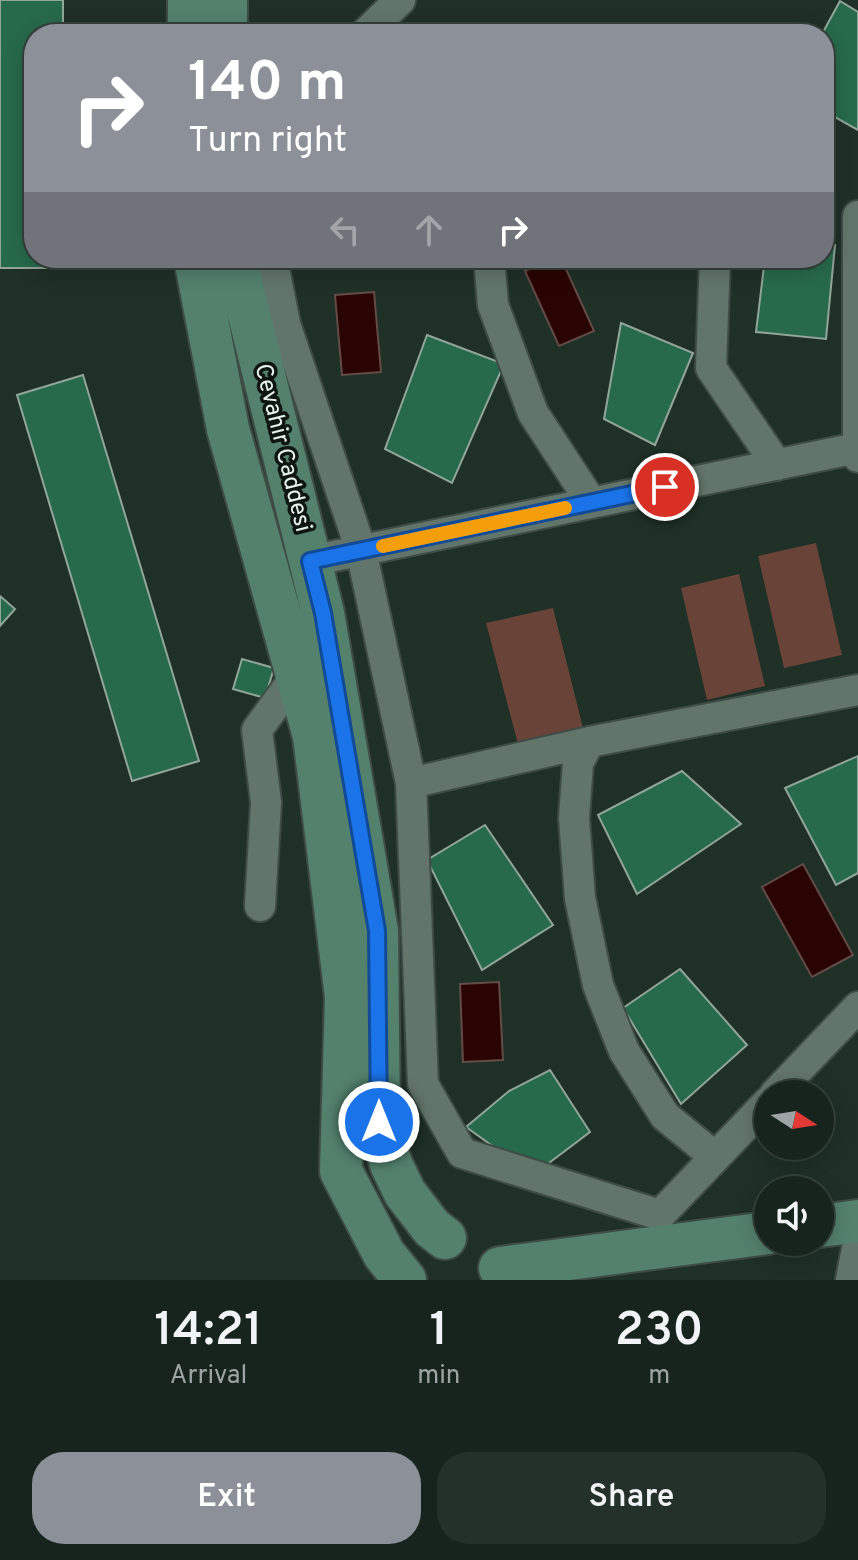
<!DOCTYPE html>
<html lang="en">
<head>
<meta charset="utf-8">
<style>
	body { margin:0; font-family:Overpass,sans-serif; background:#24302a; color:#f1f3f6; height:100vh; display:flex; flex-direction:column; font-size:30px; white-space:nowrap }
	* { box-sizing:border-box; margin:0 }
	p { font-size:26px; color:#9ea4a4 }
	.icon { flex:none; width:44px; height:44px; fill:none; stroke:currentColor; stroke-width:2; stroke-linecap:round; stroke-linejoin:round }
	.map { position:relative; height:1280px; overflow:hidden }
	.side { display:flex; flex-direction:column; background:#17241d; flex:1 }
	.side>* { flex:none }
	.banner { position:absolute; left:24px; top:24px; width:810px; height:244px; border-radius:32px; box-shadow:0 4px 20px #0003,0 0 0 2px #36413b; background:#8c9099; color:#fff; overflow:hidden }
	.needle { width:52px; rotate:102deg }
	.controls { position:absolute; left:754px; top:1080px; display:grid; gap:16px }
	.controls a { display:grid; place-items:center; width:80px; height:80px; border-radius:50%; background:#17241d; box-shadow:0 4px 20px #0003,0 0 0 2px #36413b; font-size:40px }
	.pin { position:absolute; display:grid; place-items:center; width:68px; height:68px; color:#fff; margin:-34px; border:4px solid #fff; border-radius:50%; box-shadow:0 2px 8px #0007 }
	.me { position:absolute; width:88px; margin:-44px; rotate:0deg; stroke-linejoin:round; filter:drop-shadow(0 0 6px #0008) }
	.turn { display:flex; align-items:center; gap:28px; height:168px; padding:0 32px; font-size:36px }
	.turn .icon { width:104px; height:104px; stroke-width:2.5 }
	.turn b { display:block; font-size:56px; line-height:68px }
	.lanes { display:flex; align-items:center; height:76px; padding:0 32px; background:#0003; justify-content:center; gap:40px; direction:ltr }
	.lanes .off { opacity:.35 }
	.eta { display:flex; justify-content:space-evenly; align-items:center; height:136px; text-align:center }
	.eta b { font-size:48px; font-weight:600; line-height:56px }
	.button { display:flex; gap:16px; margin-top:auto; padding:16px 32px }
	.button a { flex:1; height:92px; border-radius:32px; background:#8c9099; color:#fff; font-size:32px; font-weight:600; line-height:92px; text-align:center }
	.button a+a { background:#24302a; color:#f1f3f6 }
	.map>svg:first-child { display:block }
	.green { fill:#694238 }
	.water { fill:#2a0400; stroke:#634b47; stroke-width:2 }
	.building { fill:#27694b; stroke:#91a599; stroke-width:2 }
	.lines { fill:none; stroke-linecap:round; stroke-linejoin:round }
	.street-casing { stroke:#3e4c45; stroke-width:34 }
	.secondary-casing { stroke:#3e4c45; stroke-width:46 }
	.street { stroke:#62756b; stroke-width:30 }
	.secondary { stroke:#53816c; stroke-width:42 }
	.route-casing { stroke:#114b97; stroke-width:20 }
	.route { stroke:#1a73e8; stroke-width:14 }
	.slow { stroke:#f59e0b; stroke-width:14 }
	.labels { text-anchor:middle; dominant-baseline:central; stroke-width:7; stroke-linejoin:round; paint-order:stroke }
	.street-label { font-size:24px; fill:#e7f2ec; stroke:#0f1612 }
</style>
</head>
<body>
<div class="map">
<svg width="858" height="1280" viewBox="0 0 858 1280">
	<rect width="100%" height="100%" fill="#1f3027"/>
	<!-- green -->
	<path class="green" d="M816,543l26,112 -58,13 -26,-112z
		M739,574l26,112 -58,14 -26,-112z
		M553,608l30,120 -65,16 -32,-121z"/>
	<!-- water -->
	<path class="water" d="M554,258h7l33,73 -35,15 -34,-75z
		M374,292l7,80 -39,3 -7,-80z
		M803,864l50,91 -41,22 -50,-90z
		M499,982l4,78 -40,2 -3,-78z"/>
	<!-- building -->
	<path class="building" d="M0,0h63v34h-29v224h29v10h-63z
		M840,1l18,11v118l-34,-19v-77h-2z
		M824,244l11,1 -9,94 -70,-7 9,-74h59z
		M621,323l72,30 -38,92 -51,-26z
		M427,335l77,29 -52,119 -67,-34z
		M83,375l116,386 -67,20 -115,-386z
		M0,596l15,13 -15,17z
		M242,659l32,9 -9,30 -32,-9z
		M858,756v117l-22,12 -51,-97z
		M682,771l59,53 -104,70 -39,-79z
		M485,825l68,100 -71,45 -55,-110z
		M680,969l67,76 -66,59 -58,-96z
		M550,1070l40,62 -57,43 -67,-48 43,-36z"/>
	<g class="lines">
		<defs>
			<path id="street" d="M365,34l35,-34
				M858,216v241
				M272,258l13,66 76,226 50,233 12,301 39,69 198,62 108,-113
				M489,258l4,47 40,108 58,89
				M715,258l-4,110 66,97
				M310,561l547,-113
				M589,742l-11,21 -4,55 6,80 18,87 26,66 41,65 50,41
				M411,783l178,-41 269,-52
				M260,906l6,-104 -9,-72 40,-55
				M775,1094l83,-87
				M851,1280l7,-37"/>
			<path id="secondary" d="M189,0v34
				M226,0v34
				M195,258l33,171 86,307 32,261 -5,174 43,83 21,26
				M235,258l88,355 54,318 2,191 12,42 14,29 27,35 13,10
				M820,1226l38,-5
				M500,1268l268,-35"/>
		</defs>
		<!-- street casing -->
		<use href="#street" class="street-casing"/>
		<!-- secondary casing -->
		<use href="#secondary" class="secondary-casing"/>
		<!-- street -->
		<use href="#street" class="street"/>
		<!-- secondary -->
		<use href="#secondary" class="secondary"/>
	</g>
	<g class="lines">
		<defs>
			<path id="route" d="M379,1122l-2,-191 -54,-318 -13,-52 355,-74"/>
		</defs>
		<!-- route casing -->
		<use href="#route" class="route-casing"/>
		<!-- route -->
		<use href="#route" class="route"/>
		<!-- slow -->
		<path class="slow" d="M383,546l182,-38"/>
	</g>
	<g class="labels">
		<!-- street labels -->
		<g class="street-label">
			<text transform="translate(282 448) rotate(76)">Cevahir Caddesi</text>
		</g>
	</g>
</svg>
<div class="controls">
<a><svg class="needle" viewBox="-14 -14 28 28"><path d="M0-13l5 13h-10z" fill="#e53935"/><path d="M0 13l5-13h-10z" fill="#9ea4a4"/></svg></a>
<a><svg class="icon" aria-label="sound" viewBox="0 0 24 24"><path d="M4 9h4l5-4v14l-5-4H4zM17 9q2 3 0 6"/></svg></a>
</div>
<div class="pin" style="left:665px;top:487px;background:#d93025"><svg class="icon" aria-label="arrive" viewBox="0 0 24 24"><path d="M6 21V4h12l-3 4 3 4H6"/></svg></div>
<svg class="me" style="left:379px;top:1122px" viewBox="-20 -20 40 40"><circle r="17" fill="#1a73e8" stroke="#fff" stroke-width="3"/><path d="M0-11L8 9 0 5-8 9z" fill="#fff"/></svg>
<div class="banner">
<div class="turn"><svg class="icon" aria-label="right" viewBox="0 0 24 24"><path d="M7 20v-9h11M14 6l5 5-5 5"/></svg><div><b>140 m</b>Turn right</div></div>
<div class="lanes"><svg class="icon off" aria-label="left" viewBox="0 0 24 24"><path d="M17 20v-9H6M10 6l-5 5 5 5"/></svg><svg class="icon off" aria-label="ahead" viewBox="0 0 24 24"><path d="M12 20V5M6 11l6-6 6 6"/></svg><svg class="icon" aria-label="right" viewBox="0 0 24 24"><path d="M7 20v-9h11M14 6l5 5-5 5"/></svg></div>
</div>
</div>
<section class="side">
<div class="eta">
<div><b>14:21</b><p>Arrival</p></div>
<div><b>1</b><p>min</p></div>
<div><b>230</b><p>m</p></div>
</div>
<div class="button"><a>Exit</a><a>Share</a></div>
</section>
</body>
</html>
